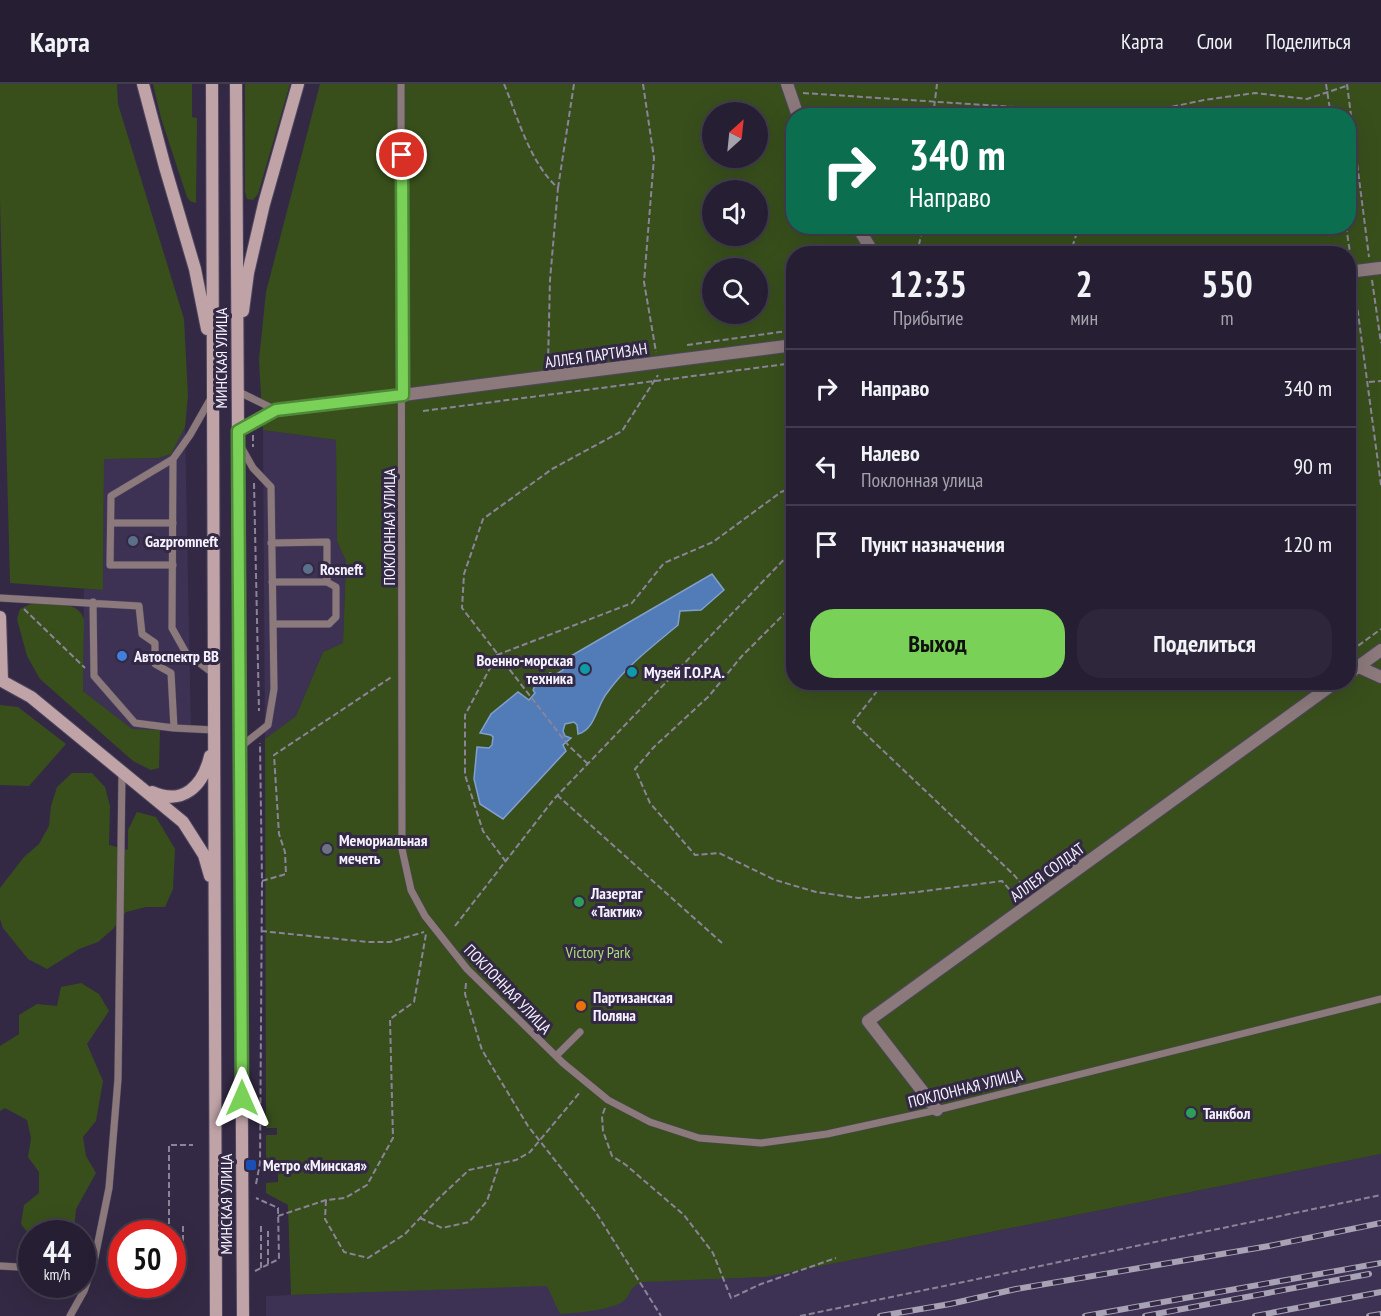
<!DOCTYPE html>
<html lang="ru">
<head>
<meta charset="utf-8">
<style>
	body { margin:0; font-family:"PT Sans Narrow",sans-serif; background:#2e273b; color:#f1f3f6; height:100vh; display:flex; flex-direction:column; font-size:22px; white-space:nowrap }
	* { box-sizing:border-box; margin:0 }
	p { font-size:20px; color:#a4a2ac }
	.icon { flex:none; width:33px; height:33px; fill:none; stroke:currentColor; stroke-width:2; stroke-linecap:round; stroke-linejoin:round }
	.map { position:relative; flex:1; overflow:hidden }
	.sheet { position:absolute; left:786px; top:162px; width:570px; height:444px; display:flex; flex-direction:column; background:#261f33; border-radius:24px; box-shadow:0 6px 24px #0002,0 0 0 2px #423d4e }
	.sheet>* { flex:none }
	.banner { position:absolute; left:786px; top:24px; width:570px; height:126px; border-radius:24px; box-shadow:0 6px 24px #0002,0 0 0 2px #423d4e; background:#0b6e4f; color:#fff; overflow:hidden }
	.needle { width:39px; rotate:27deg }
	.tools { position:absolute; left:702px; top:18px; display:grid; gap:12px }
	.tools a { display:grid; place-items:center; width:66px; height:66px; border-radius:50%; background:#261f33; box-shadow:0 6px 24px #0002,0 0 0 2px #423d4e; font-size:30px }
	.speed { position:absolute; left:18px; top:1136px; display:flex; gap:12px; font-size:30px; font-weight:700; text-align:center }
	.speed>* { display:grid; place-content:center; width:78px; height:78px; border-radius:50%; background:#261f33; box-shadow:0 6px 24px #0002,0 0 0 2px #423d4e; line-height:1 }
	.speed small { font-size:15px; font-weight:400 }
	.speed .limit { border:9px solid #d22; background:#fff; color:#111 }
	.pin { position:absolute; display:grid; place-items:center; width:51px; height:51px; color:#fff; margin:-26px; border:3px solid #fff; border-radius:50%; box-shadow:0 2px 6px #0007 }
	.me { position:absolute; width:66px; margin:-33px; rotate:0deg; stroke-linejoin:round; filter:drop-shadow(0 0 4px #0008) }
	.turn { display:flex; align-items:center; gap:21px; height:126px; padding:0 24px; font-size:27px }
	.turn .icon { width:78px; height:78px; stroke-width:2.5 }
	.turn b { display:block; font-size:42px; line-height:51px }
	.eta { display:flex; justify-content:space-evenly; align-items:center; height:102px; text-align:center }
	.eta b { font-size:36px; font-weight:700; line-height:42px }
	.button { display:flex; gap:12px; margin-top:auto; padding:12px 24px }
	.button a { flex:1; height:69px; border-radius:24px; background:#79d157; color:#111; font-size:24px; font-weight:700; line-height:69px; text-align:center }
	.button a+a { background:#2e273b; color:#f1f3f6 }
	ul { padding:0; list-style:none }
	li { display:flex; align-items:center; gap:18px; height:78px; padding:0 24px; border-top:2px solid #423d4e }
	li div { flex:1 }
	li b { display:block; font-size:22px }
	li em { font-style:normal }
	header { display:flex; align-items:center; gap:36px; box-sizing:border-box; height:84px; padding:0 30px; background:#261f33; border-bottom:2px solid #423d4e }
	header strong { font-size:28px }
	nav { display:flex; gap:33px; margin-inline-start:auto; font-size:21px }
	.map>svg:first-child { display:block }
	.built { fill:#3d3253 }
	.green { fill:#384f1c; fill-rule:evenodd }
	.water { fill:#517cb8; stroke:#829fcd; stroke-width:1.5 }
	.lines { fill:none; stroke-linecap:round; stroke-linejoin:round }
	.lane-casing { stroke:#4e455e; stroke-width:8 }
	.street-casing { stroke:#4e455e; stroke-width:14 }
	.secondary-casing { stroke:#4e455e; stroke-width:14 }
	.path { stroke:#8b8499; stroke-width:2; stroke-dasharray:6 3; stroke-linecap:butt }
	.lane { stroke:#8b797c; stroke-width:7 }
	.street { stroke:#8b797c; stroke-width:12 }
	.secondary { stroke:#bfa3a7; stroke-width:12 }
	.rail-casing { stroke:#a8a2b5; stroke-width:6 }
	.rail { stroke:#332944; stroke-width:4; stroke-dasharray:11; stroke-linecap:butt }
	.route-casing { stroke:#4f8839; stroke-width:15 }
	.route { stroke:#79d157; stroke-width:10 }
	.service-dot { fill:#5c6f8a; stroke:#332944; stroke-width:2 }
	.shop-dot { fill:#3f7fe0; stroke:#332944; stroke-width:2 }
	.culture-dot { fill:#0f9aa8; stroke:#332944; stroke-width:2 }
	.worship-dot { fill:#6b7280; stroke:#332944; stroke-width:2 }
	.leisure-dot { fill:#2e9e5b; stroke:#332944; stroke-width:2 }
	.food-dot { fill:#e8710a; stroke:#332944; stroke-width:2 }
	.transit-dot { fill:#1a4fb4; stroke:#332944; stroke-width:2 }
	.labels { text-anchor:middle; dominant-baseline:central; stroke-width:6; stroke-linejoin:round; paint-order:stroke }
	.street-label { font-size:16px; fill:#f5f1ff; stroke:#332944 }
	.poi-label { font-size:16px; font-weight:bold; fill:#f5f1ff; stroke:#332944; text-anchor:start }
	.park-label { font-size:16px; fill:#aedc7c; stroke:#332944 }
</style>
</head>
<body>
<header>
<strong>Карта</strong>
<nav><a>Карта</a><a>Слои</a><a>Поделиться</a></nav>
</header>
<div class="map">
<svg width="1381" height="1232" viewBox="0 0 1381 1232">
	<rect width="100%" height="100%" fill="#332944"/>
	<!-- built -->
	<path class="built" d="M185,343l6,306 -59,-4 -49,-38 1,-102 19,1 1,-131 54,-1 12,-4z
		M263,346l73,10 1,101 9,20 -3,82 -20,9 -27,64 -31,23z
		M1381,1070v162h-1115v-20l500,-19z"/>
	<!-- green -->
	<path class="green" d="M0,0h117l1,20 66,215 4,77 -3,31 -14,27 -13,4 -54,1 -1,131 -93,-7 -10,-383z
		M153,0h39v33l5,1 -1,85 -6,-2 -3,-4 -26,-79z
		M245,0h45l-32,110 -5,6 -6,-1 -2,-7z
		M320,0h1061v1070l-615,123 -124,5c-16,7 -10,14 -20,20 -11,8 -47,11 -62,12l-13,-28 -256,9 -3,-90 -22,-12v-10l12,-1v-22h-12v-25h11v-7h-11l-1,-389 31,-23 27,-64 20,-9 3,-82 -9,-20 -1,-101 -73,-10 -4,-70 7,-68zM712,28h46v46h-46zM794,32h554v110h-554zM712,106h46v46h-46zM794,170h554v428h-554zM712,184h46v46h-46z
		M31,520c18,0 46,-5 53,15l-1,72 49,38 28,1 -1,38 -8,2 -18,-9 -93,-82 -13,-23 -10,-37 3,-10z
		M0,621l18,2 48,37 -37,42 -29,-1z
		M72,689h20l13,14 5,19 -1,39 19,5v-20l9,-18 19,5 19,32 -2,40 -8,18h-19l-20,5 -13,17 -15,13 -19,7 -32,20 -19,-10 -25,-31 -3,-9v-31l24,-31 15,-13 10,-18 2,-20 6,-19z
		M81,899l18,11 10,17 -22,33 16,37 -7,40 -13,16 3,19 10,17 -20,36 -2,21 -14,3h-28l-1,4 -10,-13 3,-19 15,-12v-21l-11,-15 3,-19 -4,-18 -22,-12 -5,3v-65l19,-12v-19l18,-11 20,2 4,-19z"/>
	<!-- water -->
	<path class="water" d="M712,490l12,16 -23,20 -21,1 -2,14c-25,21 -52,41 -71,68 -10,12 -12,37 -29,41l-1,-9 -3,-3 -9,2 -2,7 2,5 6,2 -8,7 3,6 -63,68 -23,-15 -6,-25 3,-32 12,1 3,-3 1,-8 -2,-2 -11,-2 11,-19 27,-22 11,8 6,-7 -2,-3 5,-10h5l7,-7 5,2 8,-5 -1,-12 9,-2z"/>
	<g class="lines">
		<defs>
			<path id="lane" d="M401,0l1,765 9,41 14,26 42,53 96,94 45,37 42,22 49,16 62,5 66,-9 110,-24 444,-111
				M237,307l39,19
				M238,347l38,-21 127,-15
				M173,375l-1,169 14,25 28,21
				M111,439h62
				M271,459l56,-1v40
				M173,481h-63l1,-69 62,-37 17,-24 21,-37
				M272,498h55l9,5v30l-7,7h-56
				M0,514l139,8 3,28 13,9v21l16,9 3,55
				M93,518l1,74 41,47 39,5 40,2
				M239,664l29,-23 6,-36 -3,-202 -18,-19 -13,-23
				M556,972l24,-24
				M0,1182l19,1 13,3
				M82,1185l12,-7
				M70,1232l14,-25 10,-29 15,-74 9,-109 4,-308"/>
			<path id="street" d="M787,0l11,32
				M857,142l17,28
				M1348,188l32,-4
				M403,311l391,-50
				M1348,578l33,15
				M1348,590l33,-24
				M937,1026l-69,-89 468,-339"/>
			<path id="secondary" d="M143,0l22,83 30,102 12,60
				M212,0l4,1232
				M236,0l7,1232
				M243,227l5,-38 16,-69 34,-120
				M0,533l2,63
				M0,596l31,17 152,125 21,33 6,21
				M152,708c31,14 51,-6 58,-36"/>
		</defs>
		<!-- lane casing -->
		<use href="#lane" class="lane-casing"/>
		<!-- street casing -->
		<use href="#street" class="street-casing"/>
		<!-- secondary casing -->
		<use href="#secondary" class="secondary-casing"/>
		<!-- path -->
		<path class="path" d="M504,0c14,34 26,79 54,104l-8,92 -2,83
			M643,0l11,74 -10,124 12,70
			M1326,0l5,32
			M1347,0l22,173
			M803,9l212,14 51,9
			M933,32l4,-32
			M1128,32l76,-16 51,-7 52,6 39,-13
			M558,104l16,-104
			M1346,142l5,33
			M917,170l6,-28
			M1067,170l5,-6 7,-22
			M1372,196l9,63
			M1354,199l27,202
			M687,261l107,-15
			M1369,298l12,-1
			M423,327l371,-48
			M253,351v12
			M254,399l5,228
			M794,520l-53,53 -32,39 -55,51 -19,22 15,34 45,52 24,-2 56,27 41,12 42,6 59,-6 85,-11 14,16
			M24,525l61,59
			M1351,567l30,-22
			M879,598l-1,8 -25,32 162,154 11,14
			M588,680l-20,-19 -106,-137 2,-34 19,-55 69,-50 70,-38 36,-56
			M557,711l165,148
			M506,778l-23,-31 -18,-56v-60l32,-60 135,-52 32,-40 49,-21 68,-50 13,-5
			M262,797l24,-7 -1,-22 -6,-18 -5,-79 119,-79
			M455,842l99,-127 240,-250
			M261,847l107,11h22l34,-10
			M466,899l-1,11 17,56 46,76 67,85 66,105
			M605,1024l-3,8 1,15 9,25 14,9 58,50 29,38 18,45 30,-14 75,-26
			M256,1100l4,-21 2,-282 -2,-138
			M326,1116l-1,19 19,33 24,6 37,-24 33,-35 31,-29 47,-10 14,-8 51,-61
			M278,1132l48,-16 19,-2 22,-13 26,-47 -3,-119 24,-17 12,-68
			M420,1134l22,10 27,-6 18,-21 12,-36
			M268,1147v33
			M169,1149v-88h24
			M177,1155v29
			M172,1184h18
			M183,1184v-43
			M261,1184v-42
			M255,1187l24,-12 -1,-51 -22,-10
			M800,1232l581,-121"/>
		<!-- lane -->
		<use href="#lane" class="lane"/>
		<!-- street -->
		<use href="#street" class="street"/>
		<!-- secondary -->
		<use href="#secondary" class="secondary"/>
		<defs>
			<path id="rail" d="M880,1232l70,-12 66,-15 253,-43 112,-23
				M1085,1232l296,-53
				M1145,1232l224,-42
				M1255,1232l126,-24
				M1369,1232l12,-2"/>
		</defs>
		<!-- rail casing -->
		<use href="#rail" class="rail-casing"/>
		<!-- rail -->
		<use href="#rail" class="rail"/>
	</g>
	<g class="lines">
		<defs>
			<path id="route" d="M242,1014l-4,-667 38,-21 127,-15 -1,-240"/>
		</defs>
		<!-- route casing -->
		<use href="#route" class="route-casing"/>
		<!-- route -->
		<use href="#route" class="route"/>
	</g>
	<!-- markers -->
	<g class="service-dot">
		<circle cx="133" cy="457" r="6"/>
		<circle cx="308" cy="485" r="6"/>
	</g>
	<circle class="shop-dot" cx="122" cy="572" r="6"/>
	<g class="culture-dot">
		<circle cx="585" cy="585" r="6"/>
		<circle cx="632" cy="588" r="6"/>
	</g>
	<circle class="worship-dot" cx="327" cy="765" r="6"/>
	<g class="leisure-dot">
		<circle cx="579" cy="818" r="6"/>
		<circle cx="1191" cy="1029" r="6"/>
	</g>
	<circle class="food-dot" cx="581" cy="922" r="6"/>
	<rect class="transit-dot" x="245" y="1075" width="12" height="12" rx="3"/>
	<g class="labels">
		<!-- street labels -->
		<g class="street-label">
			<text transform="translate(596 271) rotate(-8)">АЛЛЕЯ ПАРТИЗАН</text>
			<text transform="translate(221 274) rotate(-90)">МИНСКАЯ УЛИЦА</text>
			<text transform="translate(389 443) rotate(-90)">ПОКЛОННАЯ УЛИЦА</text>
			<text transform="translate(1047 788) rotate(-36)">АЛЛЕЯ СОЛДАТ</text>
			<text transform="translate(508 905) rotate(46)">ПОКЛОННАЯ УЛИЦА</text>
			<text transform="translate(965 1004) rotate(-14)">ПОКЛОННАЯ УЛИЦА</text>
			<text transform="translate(226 1120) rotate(-90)">МИНСКАЯ УЛИЦА</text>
		</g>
		<!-- poi labels -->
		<g class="poi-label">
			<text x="145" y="457">Gazpromneft</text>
			<text x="320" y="485">Rosneft</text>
			<text x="134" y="572">Автоспектр ВВ</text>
			<text x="573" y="576" text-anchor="end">Военно-морская<tspan x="573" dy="18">техника</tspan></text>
			<text x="644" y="588">Музей Г.О.Р.А.</text>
			<text x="339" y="756">Мемориальная<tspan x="339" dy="18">мечеть</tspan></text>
			<text x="591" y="809">Лазертаг<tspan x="591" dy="18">«Тактик»</tspan></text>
			<text x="593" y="913">Партизанская<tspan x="593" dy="18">Поляна</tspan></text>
			<text x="1203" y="1029">Танкбол</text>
			<text x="263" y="1081">Метро «Минская»</text>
		</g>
		<!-- park labels -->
		<g class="park-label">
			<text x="598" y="868">Victory Park</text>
		</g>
	</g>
</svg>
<div class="tools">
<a><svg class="needle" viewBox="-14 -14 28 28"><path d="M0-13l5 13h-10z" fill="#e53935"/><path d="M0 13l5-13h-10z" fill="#a4a2ac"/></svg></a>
<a><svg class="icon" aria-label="sound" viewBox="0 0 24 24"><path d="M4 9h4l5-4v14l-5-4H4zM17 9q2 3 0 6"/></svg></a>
<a><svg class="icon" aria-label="search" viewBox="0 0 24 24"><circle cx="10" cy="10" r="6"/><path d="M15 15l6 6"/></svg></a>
</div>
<div class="speed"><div>44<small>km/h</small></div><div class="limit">50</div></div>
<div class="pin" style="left:402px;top:71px;background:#d93025"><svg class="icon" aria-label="arrive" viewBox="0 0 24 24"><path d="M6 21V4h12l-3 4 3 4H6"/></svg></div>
<svg class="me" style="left:242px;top:1014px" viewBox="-20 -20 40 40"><path d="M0-17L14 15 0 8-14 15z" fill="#79d157" stroke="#fff" stroke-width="4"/></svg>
<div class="banner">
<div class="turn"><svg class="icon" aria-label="right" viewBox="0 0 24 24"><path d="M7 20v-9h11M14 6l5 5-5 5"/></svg><div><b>340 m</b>Направо</div></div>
</div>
<section class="sheet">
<div class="eta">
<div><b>12:35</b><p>Прибытие</p></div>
<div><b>2</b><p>мин</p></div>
<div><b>550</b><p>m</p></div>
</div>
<ul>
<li><svg class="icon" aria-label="right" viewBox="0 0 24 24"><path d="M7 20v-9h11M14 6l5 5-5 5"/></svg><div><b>Направо</b></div><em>340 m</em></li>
<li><svg class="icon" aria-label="left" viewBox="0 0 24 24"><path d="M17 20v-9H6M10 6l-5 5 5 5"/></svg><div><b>Налево</b><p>Поклонная улица</p></div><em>90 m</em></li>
<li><svg class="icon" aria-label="arrive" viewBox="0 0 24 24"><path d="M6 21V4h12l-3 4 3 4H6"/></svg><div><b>Пункт назначения</b></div><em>120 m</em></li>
</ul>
<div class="button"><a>Выход</a><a>Поделиться</a></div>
</section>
</div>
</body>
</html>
